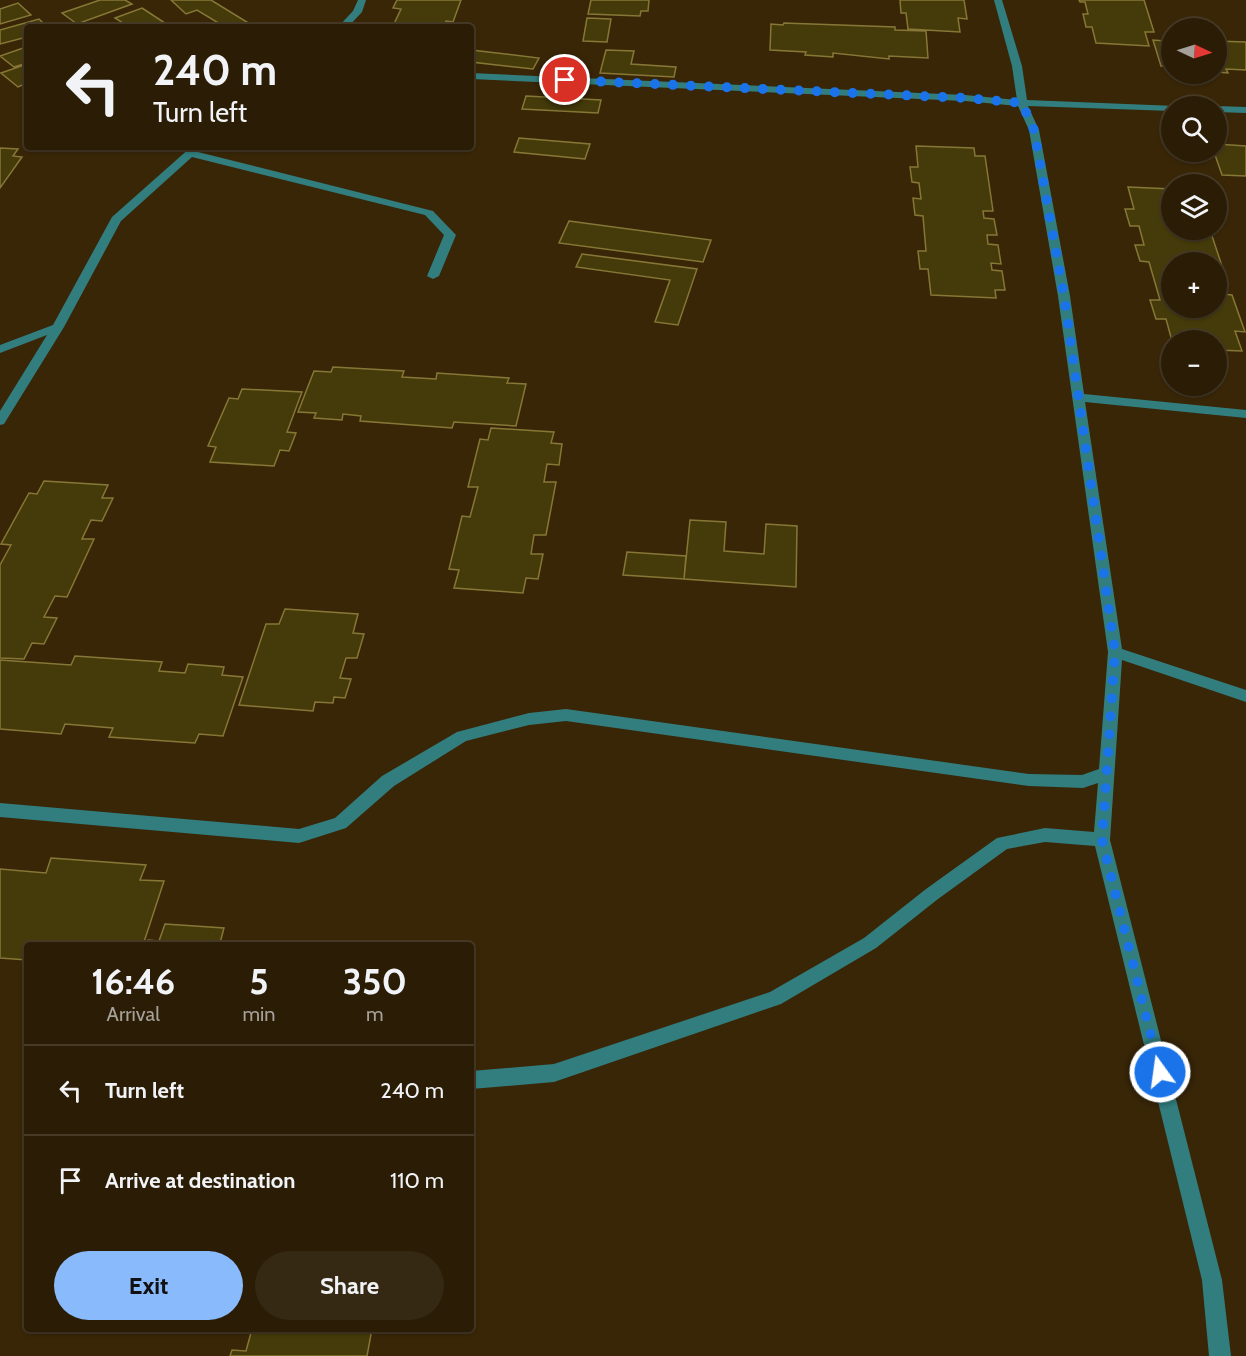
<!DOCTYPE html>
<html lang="en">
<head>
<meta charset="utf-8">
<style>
	body { margin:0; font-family:Cabin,sans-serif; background:#362913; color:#f1f3f6; height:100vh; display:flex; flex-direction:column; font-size:22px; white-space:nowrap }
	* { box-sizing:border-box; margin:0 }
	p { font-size:20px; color:#a5a19a }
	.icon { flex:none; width:33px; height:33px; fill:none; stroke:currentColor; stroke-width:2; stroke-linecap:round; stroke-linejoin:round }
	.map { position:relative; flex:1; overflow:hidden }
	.details { position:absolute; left:24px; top:942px; width:450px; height:390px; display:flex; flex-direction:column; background:#2a1c05; border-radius:6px; box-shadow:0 2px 4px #0004,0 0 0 2px #463a27 }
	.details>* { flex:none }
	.hud { position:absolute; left:24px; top:24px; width:450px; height:126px; border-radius:6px; box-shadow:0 2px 4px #0004,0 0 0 2px #463a27; background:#2a1c05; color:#f1f3f6; overflow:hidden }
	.needle { width:39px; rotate:94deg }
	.buttons { position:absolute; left:1161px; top:18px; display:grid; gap:12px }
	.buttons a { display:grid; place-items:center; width:66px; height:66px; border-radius:50%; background:#2a1c05; box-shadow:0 2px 4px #0004,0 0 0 2px #463a27; font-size:30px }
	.pin { position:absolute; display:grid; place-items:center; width:51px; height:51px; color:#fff; margin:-26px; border:3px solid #fff; border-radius:50%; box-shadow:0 2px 6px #0007 }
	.me { position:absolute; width:66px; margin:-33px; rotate:346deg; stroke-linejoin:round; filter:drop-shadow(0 0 4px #0008) }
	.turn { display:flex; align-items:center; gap:21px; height:126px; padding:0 30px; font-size:27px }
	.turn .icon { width:78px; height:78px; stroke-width:2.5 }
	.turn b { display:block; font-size:42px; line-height:51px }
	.eta { display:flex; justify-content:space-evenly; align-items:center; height:102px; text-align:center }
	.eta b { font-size:36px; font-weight:800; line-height:42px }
	.button { display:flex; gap:12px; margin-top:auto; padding:12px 30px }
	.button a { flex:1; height:69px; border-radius:36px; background:#89bafc; color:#111; font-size:24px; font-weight:800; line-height:69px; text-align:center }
	.button a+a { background:#362913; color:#f1f3f6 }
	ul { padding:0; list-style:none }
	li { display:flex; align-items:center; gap:18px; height:90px; padding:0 30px; border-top:2px solid #463a27 }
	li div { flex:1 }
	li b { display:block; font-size:22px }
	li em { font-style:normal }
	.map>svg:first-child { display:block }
	.building { fill:#453b0a; stroke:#877737; stroke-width:1.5; fill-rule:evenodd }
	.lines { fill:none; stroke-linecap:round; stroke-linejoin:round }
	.minor { fill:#327e7f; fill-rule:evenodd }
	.route { stroke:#1a73e8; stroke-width:10; stroke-dasharray:0 18 }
</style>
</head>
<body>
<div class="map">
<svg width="1246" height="1356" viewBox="0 0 1246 1356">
	<rect width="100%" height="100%" fill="#382607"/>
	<!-- building -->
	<path class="building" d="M100,0h25l7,4 -55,20 -15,-11z
		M171,0h40l44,27h-30l-28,-17 -11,4z
		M397,0h64l-8,22 -7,-1 -2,6 -51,-1 8,-17 -8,-1z
		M591,0h58l-1,11h-7l-1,5 -52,-2z
		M900,0h64l3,19 -9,-1 2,14 -52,-3 -2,-16h-5z
		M1079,0h65l10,32h-9l4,14 -53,-3 -4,-16h-6l-3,-13h5l-3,-12h-5z
		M18,3l13,12 -31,9v-15z
		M142,8l29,19h-42l-14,-9z
		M587,18l24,1 -4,23 -24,-1z
		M39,19l8,8h-20v10l-27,7v-14z
		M784,23l111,4v3l31,1 2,27 -39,-2v3l-56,-6v4l-28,-2 1,-3 -36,-2 1,-26 12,1z
		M1165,38l7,1v28l-11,-1 -8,-26 12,1z
		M1216,41l30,1v28l-20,-1 2,4 -12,-1z
		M26,47l1,16 -13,4 -14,-11z
		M471,50l68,8 -6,11 -62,-7z
		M606,50l28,1 -3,13 45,3 -2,10 -74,-4z
		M27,64v19l-9,4 -17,-14z
		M526,96l75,4 -3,13 -76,-4z
		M519,138l71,6 -5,15 -71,-7z
		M1216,144l30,2v30l-24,-1 -8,-23h2z
		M916,146l58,2 1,8h10l8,55h-10l1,7 10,1 3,16h-10l1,9 10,1 3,19 -10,-1 1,7 10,1 3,19h-10l1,8 -65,-3 -3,-26h-8l-2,-18h8l-3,-35 -8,-1 -2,-17 8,1 -2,-16 -7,-1 -2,-15h8z
		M0,148l18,1 -5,7 9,1 -22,31z
		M1128,187l44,2v41h38l18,54h-9l4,10 9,1 13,37 -10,-1 7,20 -26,-1v-10l-44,1 -6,-22h-10l-6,-19h10l-11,-38 -9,-1 -5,-16h9l-5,-19h-9l-5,-17h9zM1172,262h44v46h-44z
		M569,221l142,19 -8,22 -144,-19z
		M582,254l115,15 -19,56 -23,-3 15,-42 -94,-13z
		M333,367l71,4 -2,6 34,2 1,-6 72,5 -2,5 19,1 -10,42 -62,-4 -2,6 -92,-7 1,-5 -18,-2 -1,6 -28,-2 2,-5 -18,-1 16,-41 17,1z
		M242,389l60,3 -15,40 9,1 -7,18 -9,-1 -6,16 -64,-4 6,-15 -8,-1 21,-48 9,1z
		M491,428l63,4 -3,11 11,1 -3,21 -12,-1 -3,18h12l-10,53h-12l-3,19h12l-5,25 -12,-1 -3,15 -69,-5 5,-18 -10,-1 13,-53 8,1 8,-30h-10l12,-48 8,1z
		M44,481l64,4 -6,13h11l-11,23 -11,-1 -9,19h12l-27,58 -12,-1 -11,21 13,1 -13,26 -12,-1 -8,16 -24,-1v-93l11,-20 -10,-1 28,-51 8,1z
		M690,520l36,2 -2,29 40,3 2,-30 31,2 -1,61 -112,-8z
		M627,552l59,4 -2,23 -61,-4z
		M285,609l73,5 -5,19 11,1 -7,24h-11l-6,20 11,1 -6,19 -11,-1 -1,6 -18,-1 -2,9 -74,-6 27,-81h13z
		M75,656l87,6 -3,9 26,2 3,-9 36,3 -2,8 21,2 -20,59 -24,-2 -4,9 -86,-6 4,-9 -48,-4 -4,10 -61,-5v-69l71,5z
		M51,858l95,7 -6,15 24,1 -21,64h-116v15l-27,-2v-89l46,4z
		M165,924l59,4 -4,15 24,2h-98l2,-5 11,1z
		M252,1329h120l-5,27h-137l2,-6 14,1z"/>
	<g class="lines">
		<!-- minor -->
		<path class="minor" d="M358,0h8l-4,12 -14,15h-10l15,-16z
			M994,0h8l20,66 5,34 149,6h-4v5l-144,-5 11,24 31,166 14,98 162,16v8l-161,-16 37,247 124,41v12l-124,-42 -12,180 112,440 9,76h-22l-7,-76 -107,-434 -50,-4 -38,7 -69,50 -62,49 -95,56 -227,78 -83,7v-18l83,-7 216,-72 94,-54 62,-49 71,-51 48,-10 49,4 4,-49 -15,5 -54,-2 -463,-65 -37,4 -63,16 -72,45 -48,42 -47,15 -299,-26v-14l299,26 36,-11 47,-42 75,-44 72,-19 37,-4 463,65 53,1 17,-6 9,-117 -50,-356 -29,-166 -11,-24 -53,-5 -494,-22v-6l494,22 52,5 -5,-34z
			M1214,106h2l30,1v6l-30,-1v-6z
			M191,147h11l-4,5 235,59 23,24 -17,41 -6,3 -6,-3 17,-41 -19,-20 -233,-58 -71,64 -57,106 -60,97 -4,1v-14l47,-76 -47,18v-8l53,-20 59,-108z"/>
	</g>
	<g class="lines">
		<!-- route -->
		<path class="route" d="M565,80l400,18 57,5 12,27 30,166 51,356 -13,188 58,232"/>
	</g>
</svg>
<div class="buttons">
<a><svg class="needle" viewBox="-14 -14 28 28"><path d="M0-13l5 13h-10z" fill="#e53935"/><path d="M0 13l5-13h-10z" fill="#a5a19a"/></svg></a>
<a><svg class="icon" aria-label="search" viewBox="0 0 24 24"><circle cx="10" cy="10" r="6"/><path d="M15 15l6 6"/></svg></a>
<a><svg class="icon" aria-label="layers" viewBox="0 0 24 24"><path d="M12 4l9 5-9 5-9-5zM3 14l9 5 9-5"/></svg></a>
<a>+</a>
<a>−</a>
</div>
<div class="pin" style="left:565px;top:80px;background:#d93025"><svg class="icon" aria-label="arrive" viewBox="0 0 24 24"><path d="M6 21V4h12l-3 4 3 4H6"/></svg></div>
<svg class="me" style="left:1160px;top:1072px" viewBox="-20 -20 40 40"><circle r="17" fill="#1a73e8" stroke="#fff" stroke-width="3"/><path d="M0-11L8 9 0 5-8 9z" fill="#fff"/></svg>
<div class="hud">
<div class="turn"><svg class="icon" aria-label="left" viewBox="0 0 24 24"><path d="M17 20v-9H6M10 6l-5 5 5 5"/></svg><div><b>240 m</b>Turn left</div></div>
</div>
<section class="details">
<div class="eta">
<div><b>16:46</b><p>Arrival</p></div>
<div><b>5</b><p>min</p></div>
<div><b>350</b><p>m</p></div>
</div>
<ul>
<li><svg class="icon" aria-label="left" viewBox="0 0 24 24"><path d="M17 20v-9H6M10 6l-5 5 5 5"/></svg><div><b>Turn left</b></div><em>240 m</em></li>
<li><svg class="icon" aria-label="arrive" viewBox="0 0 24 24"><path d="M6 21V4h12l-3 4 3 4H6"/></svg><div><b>Arrive at destination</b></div><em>110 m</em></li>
</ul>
<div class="button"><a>Exit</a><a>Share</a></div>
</section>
</div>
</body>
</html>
